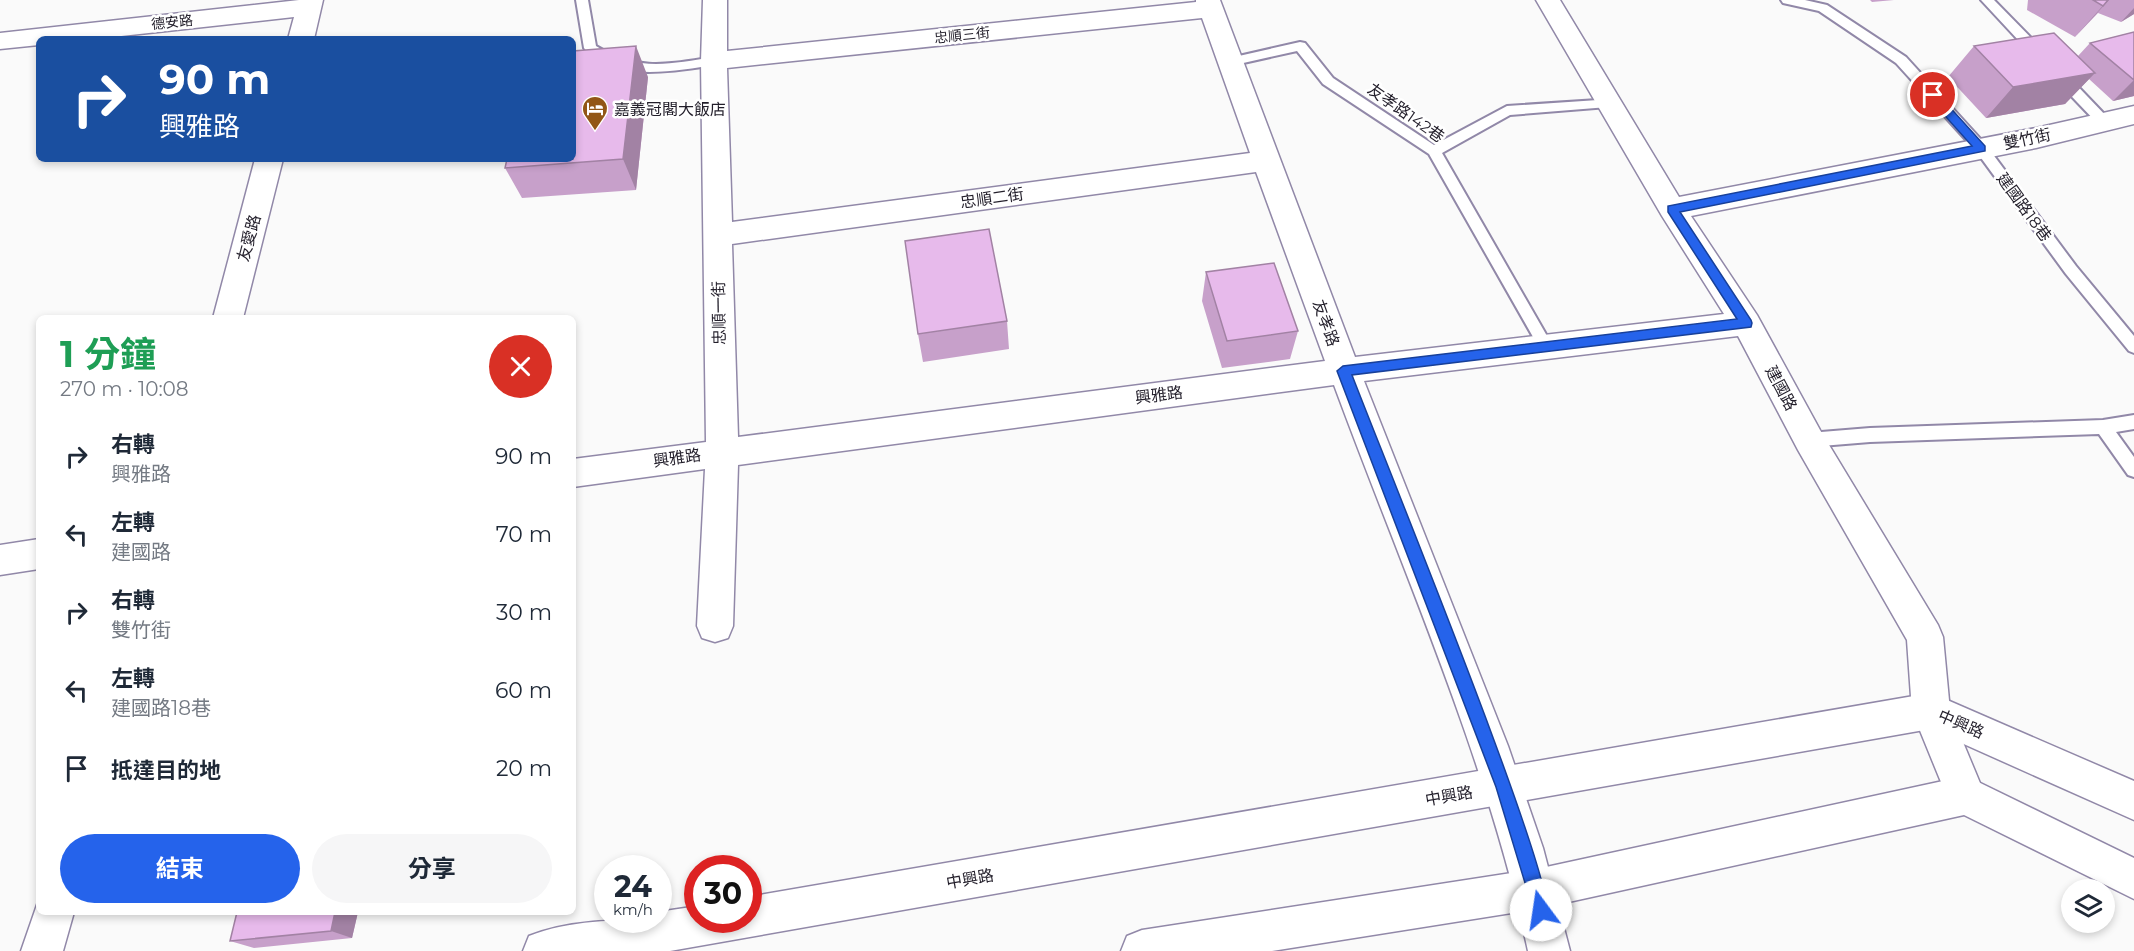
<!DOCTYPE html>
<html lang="zh-TW">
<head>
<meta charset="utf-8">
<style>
	body { margin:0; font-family:Montserrat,"Noto Sans TC",sans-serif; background:#f6f6f7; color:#1f2937; height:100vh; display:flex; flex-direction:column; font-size:22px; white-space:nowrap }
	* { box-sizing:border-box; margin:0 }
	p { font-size:20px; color:#747a83 }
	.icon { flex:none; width:33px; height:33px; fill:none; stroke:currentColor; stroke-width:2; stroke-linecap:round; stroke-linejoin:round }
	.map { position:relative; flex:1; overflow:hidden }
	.side { position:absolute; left:36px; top:315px; width:540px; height:600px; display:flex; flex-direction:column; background:#fff; border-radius:9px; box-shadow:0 3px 9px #0003 }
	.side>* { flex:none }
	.hud { position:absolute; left:36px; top:36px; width:540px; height:126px; border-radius:9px; box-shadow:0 3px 9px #0003; background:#1a4fa0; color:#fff; overflow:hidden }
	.fabs { position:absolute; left:2061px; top:879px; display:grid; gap:12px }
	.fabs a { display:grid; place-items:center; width:54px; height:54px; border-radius:50%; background:#fff; box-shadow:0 3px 9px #0003; font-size:30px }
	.speed { position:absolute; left:594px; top:855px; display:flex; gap:12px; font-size:30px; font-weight:700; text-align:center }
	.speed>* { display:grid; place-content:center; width:78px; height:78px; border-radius:50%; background:#fff; box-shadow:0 3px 9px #0003; line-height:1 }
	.speed small { font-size:15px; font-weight:400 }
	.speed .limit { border:9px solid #d22; background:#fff; color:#111 }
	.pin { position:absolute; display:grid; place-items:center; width:51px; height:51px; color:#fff; margin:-26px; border:3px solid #fff; border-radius:50%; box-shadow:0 2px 6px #0007 }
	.me { position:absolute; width:66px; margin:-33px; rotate:346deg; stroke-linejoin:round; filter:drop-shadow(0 0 4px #0008) }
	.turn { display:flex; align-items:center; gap:21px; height:126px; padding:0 24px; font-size:27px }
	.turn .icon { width:78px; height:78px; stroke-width:2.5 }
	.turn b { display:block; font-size:42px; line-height:51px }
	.round { display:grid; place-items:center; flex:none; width:63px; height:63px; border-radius:32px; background:#f6f6f7 }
	.summary { display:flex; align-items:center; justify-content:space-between; height:102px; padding:0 24px }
	h1 { font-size:36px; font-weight:700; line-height:45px; color:#1e9e55 }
	.action { display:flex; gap:12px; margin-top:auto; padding:12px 24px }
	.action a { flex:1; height:69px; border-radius:36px; background:#2563eb; color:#fff; font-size:24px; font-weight:700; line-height:69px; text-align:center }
	.action a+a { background:#f6f6f7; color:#1f2937 }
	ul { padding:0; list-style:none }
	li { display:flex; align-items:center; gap:18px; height:78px; padding:0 24px }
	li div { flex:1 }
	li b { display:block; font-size:22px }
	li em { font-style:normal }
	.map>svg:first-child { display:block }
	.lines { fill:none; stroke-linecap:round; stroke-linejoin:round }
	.lane-casing { stroke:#9188a8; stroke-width:4 }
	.street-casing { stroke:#9188a8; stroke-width:3 }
	.secondary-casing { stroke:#9188a8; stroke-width:3 }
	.lane { fill:#fff; fill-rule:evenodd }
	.street { fill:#fff; fill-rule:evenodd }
	.secondary { fill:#fff; fill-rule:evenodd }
	.wall { fill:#c7a0ca }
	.shaded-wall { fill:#a282a4 }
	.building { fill:#e7baeb; stroke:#a282a4; stroke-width:1.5 }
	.route { fill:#2563eb; stroke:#184099; stroke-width:1.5 }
	.labels { text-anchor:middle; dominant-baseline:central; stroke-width:5; stroke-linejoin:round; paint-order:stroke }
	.far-street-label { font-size:14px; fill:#221e2a; stroke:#fff }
	.poi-label { font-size:16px; fill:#221e2a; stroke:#fff; text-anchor:start }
	.street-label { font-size:16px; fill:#221e2a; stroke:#fff }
</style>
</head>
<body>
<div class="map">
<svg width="2134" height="951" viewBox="0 0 2134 951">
	<rect width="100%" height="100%" fill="#fafafa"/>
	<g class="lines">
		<defs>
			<path id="lane" d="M576,0h12l8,46c41,26 73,18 118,11l6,4 -6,4c-38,6 -103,18 -130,-17z
				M1781,0h24l22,5 79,52 80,88 90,121 58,70v17l-5,-2 -63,-77 -90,-123 -80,-88 -77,-52 -36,-8z
				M1981,0h13l49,50 1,3 -1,3h-10z
				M1300,42l5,1 28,35 101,67 73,-39 106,-7 2,3 -7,5 -98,8 -68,38 109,190 3,4 -3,4 -5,2 -5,-2 -112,-197 -106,-70 -26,-33 -67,15 -6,-4 6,-4z
				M2060,72l5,1 44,46 2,3 -2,3h-10l-44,-46 -2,-3z
				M2134,415v14l-18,3 18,25v20l-6,-2 -29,-41 -229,8 -61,5 -6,-2 -2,-5 2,-5 6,-2 61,-5 233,-8z"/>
			<path id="street" d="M703,0h24v51l469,-49v-2h24l135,357 369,-43 -62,-98 -126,-216h24l119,197 357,-69 98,-22v18l-98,24 -345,68 66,99 63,115 118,195 5,12 7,74 35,84 -5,14 -14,5 -14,-5 -40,-98 -5,-71 -109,-190 -60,-114 -374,45 144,365 35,102 27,103h-42c-42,-195 -125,-379 -194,-566l-596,80 -5,161 -5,12 -13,4 -13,-4 -5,-12 8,-157 -132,18v-28l133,-17 -5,-381zM1202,18l48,135 -518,69 -5,-154zM1256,172l69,189 -587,76 -6,-193z
				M39,539v30l-39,6v-30z"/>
			<path id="secondary" d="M299,0h24l-9,39h-26l6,-22 -200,22h-55v6l-39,4v-16z
				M255,159h28l-40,159h-30z
				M1931,693l203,88v39l-204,-91 -1260,222h-147l6,-15c40,-16 87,-16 129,-16v-8l40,-6v14h50v-23z
				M1966,776l168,82v41l-170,-84 -427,94 -265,42h-151l6,-15 15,-6 395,-61z
				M39,899v13h35l-11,39h-42z"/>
		</defs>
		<!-- lane casing -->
		<use href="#lane" class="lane-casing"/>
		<!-- street casing -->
		<use href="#street" class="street-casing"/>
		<!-- secondary casing -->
		<use href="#secondary" class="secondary-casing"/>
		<!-- lane -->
		<use href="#lane" class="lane"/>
		<!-- street -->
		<use href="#street" class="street"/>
		<!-- secondary -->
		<use href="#secondary" class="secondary"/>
	</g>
	<!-- wall -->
	<path class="wall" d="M1870,0h24l-22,2z
		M2028,0h106v14l-13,8 -23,-9 -23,24 -48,-27z
		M2134,32v64l-21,5 -24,-22 -24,25 -79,14 -38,-41 26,-31 104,10 12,-13z
		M648,77l-12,113 -114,8 -17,-30z
		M1206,272l92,59 -8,28 -68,9 -20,-67z
		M1007,321l2,28 -86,13 -5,-28z
		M237,912h121l-6,26 -98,10 -24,-7z"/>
	<!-- shaded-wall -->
	<path class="shaded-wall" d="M2108,0h1l-34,37z
		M2134,8v6l-13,8z
		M636,46l12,31 -12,113 -13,-31z
		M2095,73l-30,31 -79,14 27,-31z
		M2134,80v16l-21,5z
		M335,912h23l-6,26 -21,-7z"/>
	<!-- building -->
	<path class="building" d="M2093,0h15l-5,6z
		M2134,32v48l-44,-37z
		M2054,33l41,40 -82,14 -39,-41z
		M636,46l-13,113 -118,9 2,-9h66v-108z
		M989,229l18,92 -89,13 -13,-93z
		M1274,263l24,68 -71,10 -21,-69z
		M237,912h98l-4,19 -101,10z"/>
	<!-- route -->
	<path class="route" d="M1933,91l4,2 48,53v5l-305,61 71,108 1,3 -1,4 -399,48c24,64 207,510 195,541l-6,2 -6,-2 -39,-129 -159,-416 6,-5 394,-47 -69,-107v-6l304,-60 -43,-48 -2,-3z"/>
	<!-- icons -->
	<defs>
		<symbol id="hotel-pin" viewBox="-11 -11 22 30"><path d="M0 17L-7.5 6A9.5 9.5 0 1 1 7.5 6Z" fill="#925616" stroke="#fff"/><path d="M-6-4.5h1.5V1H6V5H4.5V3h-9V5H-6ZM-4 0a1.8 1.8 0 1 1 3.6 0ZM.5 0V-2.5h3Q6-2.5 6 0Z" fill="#fff"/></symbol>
	</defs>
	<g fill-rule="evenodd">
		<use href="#hotel-pin" x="580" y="94" width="30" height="40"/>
	</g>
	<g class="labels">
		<!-- far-street labels -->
		<g class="far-street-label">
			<text transform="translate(172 22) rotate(-6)">德安路</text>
			<text transform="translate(962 35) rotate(-6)">忠順三街</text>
		</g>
		<!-- poi labels -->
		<g class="poi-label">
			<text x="614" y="109">嘉義冠閣大飯店</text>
		</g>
		<!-- street labels -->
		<g class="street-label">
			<text transform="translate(1406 113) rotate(35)">友孝路142巷</text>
			<text transform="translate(2027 139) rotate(-12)">雙竹街</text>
			<text transform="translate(992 198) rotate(-8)">忠順二街</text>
			<text transform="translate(2024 207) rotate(54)">建國路18巷</text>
			<text transform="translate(249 238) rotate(-75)">友愛路</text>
			<text transform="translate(719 313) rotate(-91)">忠順一街</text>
			<text transform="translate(1326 323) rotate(70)">友孝路</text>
			<text transform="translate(1781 388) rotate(62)">建國路</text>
			<text transform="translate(1159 395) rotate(-7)">興雅路</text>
			<text transform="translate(677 458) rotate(-8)">興雅路</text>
			<text transform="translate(1961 724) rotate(23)">中興路</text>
			<text transform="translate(1449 796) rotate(-10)">中興路</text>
			<text transform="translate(970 879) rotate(-10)">中興路</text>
		</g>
	</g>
</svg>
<div class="fabs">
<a><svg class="icon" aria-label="layers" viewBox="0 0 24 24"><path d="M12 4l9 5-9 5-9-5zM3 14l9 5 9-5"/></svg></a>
</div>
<div class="speed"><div>24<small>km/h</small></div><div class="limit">30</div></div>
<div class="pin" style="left:1933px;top:95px;background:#d93025"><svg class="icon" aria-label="arrive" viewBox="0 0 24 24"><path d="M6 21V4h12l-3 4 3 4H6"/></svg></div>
<svg class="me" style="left:1541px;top:910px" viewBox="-20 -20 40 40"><circle r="19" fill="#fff"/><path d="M0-13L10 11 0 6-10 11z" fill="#2563eb"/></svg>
<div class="hud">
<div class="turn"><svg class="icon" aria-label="right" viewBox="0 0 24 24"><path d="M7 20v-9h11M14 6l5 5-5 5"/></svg><div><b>90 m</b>興雅路</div></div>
</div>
<section class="side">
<div class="summary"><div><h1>1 分鐘</h1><p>270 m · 10:08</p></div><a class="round" style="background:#d93025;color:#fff"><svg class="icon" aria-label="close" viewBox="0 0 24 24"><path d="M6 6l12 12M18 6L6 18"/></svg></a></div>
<ul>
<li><svg class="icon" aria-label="right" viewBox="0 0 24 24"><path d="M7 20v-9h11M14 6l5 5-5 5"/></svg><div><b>右轉</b><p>興雅路</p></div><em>90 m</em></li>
<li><svg class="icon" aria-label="left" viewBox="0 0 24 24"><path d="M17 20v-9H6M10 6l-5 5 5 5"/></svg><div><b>左轉</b><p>建國路</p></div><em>70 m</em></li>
<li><svg class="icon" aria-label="right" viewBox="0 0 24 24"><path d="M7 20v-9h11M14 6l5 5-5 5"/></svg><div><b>右轉</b><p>雙竹街</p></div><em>30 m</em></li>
<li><svg class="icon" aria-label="left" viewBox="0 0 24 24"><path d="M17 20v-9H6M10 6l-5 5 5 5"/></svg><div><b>左轉</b><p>建國路18巷</p></div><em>60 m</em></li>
<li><svg class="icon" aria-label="arrive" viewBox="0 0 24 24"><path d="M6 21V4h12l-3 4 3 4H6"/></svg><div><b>抵達目的地</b></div><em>20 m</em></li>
</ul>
<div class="action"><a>結束</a><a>分享</a></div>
</section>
</div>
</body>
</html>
